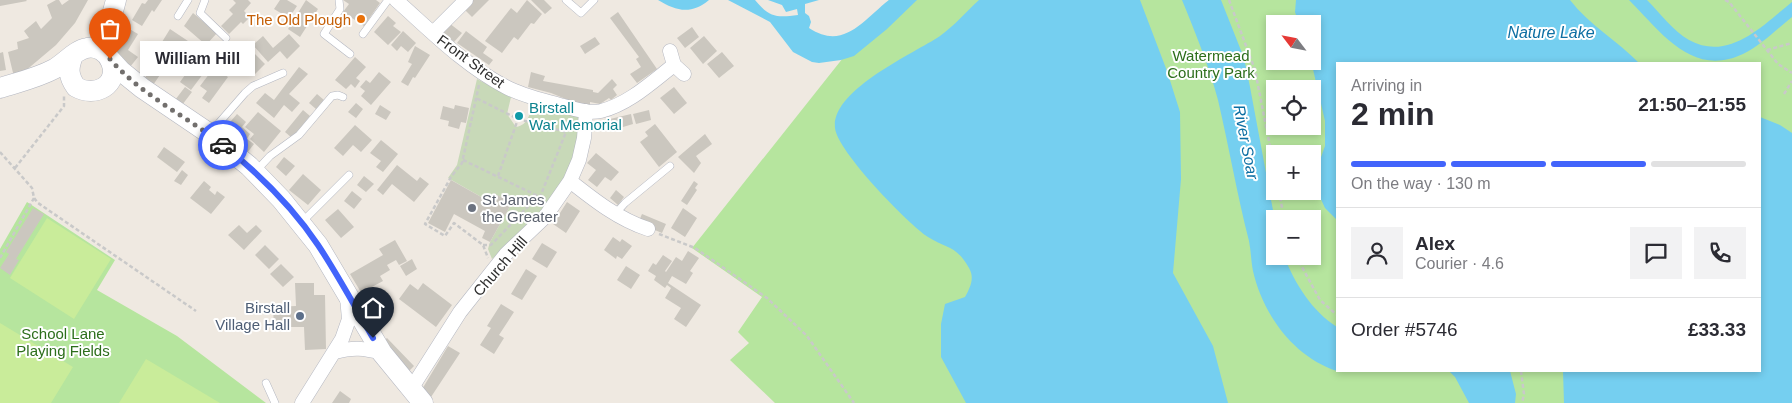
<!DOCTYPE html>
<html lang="en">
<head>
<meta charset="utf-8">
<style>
	:root { --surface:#fff; --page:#f2f2f3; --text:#2b2b33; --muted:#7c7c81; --line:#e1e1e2; --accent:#4264fb }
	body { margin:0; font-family:Arial,sans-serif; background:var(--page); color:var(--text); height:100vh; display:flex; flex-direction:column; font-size:19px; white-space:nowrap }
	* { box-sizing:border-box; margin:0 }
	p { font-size:16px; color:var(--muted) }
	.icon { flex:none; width:28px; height:28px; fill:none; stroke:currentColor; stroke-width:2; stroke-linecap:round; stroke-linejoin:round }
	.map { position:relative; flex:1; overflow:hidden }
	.panel { position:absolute; left:1336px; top:62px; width:425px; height:310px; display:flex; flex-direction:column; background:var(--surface); border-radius:0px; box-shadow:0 2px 8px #0003 }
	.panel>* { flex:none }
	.needle { width:32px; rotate:302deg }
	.tools { position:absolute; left:1266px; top:15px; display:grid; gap:10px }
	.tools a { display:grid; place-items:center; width:55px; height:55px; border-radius:0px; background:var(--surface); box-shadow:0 2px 8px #0003; font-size:25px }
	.pin { position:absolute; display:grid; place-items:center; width:42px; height:42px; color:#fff; margin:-51px -21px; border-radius:50% 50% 50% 0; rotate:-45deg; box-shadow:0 0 5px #0007 }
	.pin .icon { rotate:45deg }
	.courier { position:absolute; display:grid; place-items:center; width:50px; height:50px; margin:-25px; border:4px solid #4264fb; border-radius:50%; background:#fff; color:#222; box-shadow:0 1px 6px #0007 }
	.bubble { position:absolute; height:35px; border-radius:0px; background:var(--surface); box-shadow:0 2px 8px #0003; font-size:16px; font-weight:800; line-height:35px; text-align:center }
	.headline em { font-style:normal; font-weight:800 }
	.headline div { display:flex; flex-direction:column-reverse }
	.headline { display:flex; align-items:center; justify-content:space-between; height:85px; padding:0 15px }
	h1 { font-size:32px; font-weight:800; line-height:38px }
	.bar { display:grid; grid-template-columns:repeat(4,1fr); gap:8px 5px; align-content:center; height:60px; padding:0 15px }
	.bar i { height:6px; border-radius:4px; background:var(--line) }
	.bar .active { background:var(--accent) }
	.bar p { grid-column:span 4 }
	.line { display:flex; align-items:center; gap:12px; padding:0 15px; border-top:1px solid var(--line) }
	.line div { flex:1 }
	.round { display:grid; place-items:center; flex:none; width:52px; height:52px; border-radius:0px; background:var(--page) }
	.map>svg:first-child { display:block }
</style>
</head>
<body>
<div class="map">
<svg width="1792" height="403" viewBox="0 0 1792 403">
	<rect width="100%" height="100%" fill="#efe9e1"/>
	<!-- green -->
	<path fill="#b6e59e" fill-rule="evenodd" d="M 889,0 L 1792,0 L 1792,403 L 775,403 L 730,360 L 749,343 L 738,332 L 762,297 L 692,248 ZM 1275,24 L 1312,24 L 1312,61 L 1275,61 ZM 1338,64 L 1760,64 L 1760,371 L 1338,371 ZM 1275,89 L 1312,89 L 1312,126 L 1275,126 ZM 1275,154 L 1312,154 L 1312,191 L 1275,191 ZM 1275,219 L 1312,219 L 1312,256 L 1275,256 Z
		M 27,202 L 115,260 L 97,290 L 177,336 L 266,403 L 0,403 L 0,249 Z"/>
	<!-- cemetery -->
	<path fill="#c8d9b8" d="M 477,79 L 511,97 L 507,114 L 516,127 C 529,125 530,112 533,102 L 578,117 C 586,173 533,227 492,259 L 488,249 L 490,242 L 514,199 L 501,197 L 494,194 L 490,202 L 448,178 L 457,165 Z"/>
	<!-- pitch -->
	<path fill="#c9ec9a" d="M 47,218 L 111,259 L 74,319 L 10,278 Z
		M 0,323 L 73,367 L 51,403 L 0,403 Z
		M 146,359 L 220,403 L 119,403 Z"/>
	<!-- water -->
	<path fill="#75cff0" d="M 658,0 L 709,0 C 691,15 676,11 658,0 Z
		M 728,0 L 755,0 C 769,17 776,18 798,15 L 797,9 L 786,12 L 782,5 L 768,0 L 819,0 L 805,4 L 805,13 L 809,16 L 811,22 L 809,28 C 844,51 863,20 889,0 L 917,0 L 887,29 L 854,56 L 841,60 L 819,63 L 812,62 L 793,52 L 770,22 Z
		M 979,0 L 1140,0 L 1167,71 L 1180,112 L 1181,179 L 1173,273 L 1213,346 L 1228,403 L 966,403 L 941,357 L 941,324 L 945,304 L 965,297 C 970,288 975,278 969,268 C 956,245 947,249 928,237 C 908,224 837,151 835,128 C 831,90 913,54 940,36 C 954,26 966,12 979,0 Z
		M 1182,0 L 1221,0 L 1244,58 L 1250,87 L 1275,221 L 1275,256 L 1284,256 C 1295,284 1312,311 1337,327 L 1337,371 C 1294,357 1263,315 1253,271 C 1251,261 1251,251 1249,241 C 1237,194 1229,147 1218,100 C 1209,66 1195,32 1182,0 Z
		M 1296,0 L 1570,0 C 1589,25 1618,41 1640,64 L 1338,64 L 1337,220 L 1325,208 L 1319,195 L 1317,183 L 1319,163 L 1325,146 L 1325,121 L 1312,65 L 1312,24 L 1299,24 L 1295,12 Z
		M 1629,0 L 1647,0 C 1660,13 1673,31 1689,40 C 1729,62 1763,25 1792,2 L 1792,17 C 1777,29 1760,46 1743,54 C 1692,78 1661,32 1629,0 Z
		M 1760,117 L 1780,125 L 1792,133 L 1792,403 L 1564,403 L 1563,371 L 1760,371 Z
		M 1449,371 L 1510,371 L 1516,394 L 1515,403 L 1469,403 L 1455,377 Z"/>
	<!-- building -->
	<path fill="#cbc7bf" d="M 0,0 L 26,0 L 27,1 L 0,6 Z
		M 56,0 L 59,0 L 62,5 L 69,0 L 88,0 L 75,23 L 56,45 L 24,72 L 14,77 L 8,52 L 18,49 L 17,42 L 29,38 L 24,31 L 36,21 L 41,29 L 52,18 L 47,5 Z
		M 148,0 L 162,0 L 154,12 L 152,10 L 142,26 L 132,20 L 142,3 L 145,4 Z
		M 233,0 L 248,0 L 251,3 L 244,11 L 250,17 L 243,24 L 241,22 L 229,34 L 221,26 L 233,14 L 229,10 L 236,3 Z
		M 280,0 L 287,0 L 297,6 L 289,18 L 274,9 Z
		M 306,0 L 318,9 L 300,37 L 288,29 Z
		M 343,0 L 376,0 L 380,3 L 364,26 L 343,12 L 349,4 Z
		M 473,0 L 489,0 L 472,17 L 464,9 Z
		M 527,0 L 542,14 L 534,24 L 531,23 L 518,40 L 514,37 L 502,53 L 485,41 L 511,8 L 517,13 Z
		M 531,0 L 544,0 L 552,8 L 545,14 Z
		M 618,12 L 657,69 L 637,83 L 630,74 L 641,67 L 636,59 L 639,57 L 610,18 Z
		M 193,13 L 217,33 L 206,45 L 184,26 Z
		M 388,16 L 396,23 L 393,26 L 401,32 L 388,45 L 374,32 Z
		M 449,23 L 462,33 L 454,42 L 443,32 Z
		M 126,27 L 138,34 L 128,50 L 138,57 L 130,67 L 116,58 L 116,42 Z
		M 692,27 L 699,37 L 685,48 L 677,38 Z
		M 170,29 L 191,43 L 183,56 L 162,42 Z
		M 403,31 L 416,43 L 408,52 L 401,46 L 397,51 L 391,45 Z
		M 466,31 L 487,47 L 483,53 L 493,60 L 489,65 L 457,43 Z
		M 289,34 L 300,46 L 287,59 L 280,51 L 268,62 L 253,45 L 263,36 L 273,48 Z
		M 704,36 L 717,51 L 703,64 L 690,48 Z
		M 595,37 L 600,44 L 585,54 L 580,46 Z
		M 415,46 L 430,55 L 415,78 L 413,77 L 408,86 L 401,82 L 412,64 L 408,62 Z
		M 251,50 L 265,64 L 255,74 L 248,67 L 245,70 L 237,63 Z
		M 3,52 L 6,70 L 0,71 L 0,53 Z
		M 722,52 L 734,66 L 719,78 L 707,64 Z
		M 200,54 L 212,62 L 191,90 L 180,82 Z
		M 355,57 L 366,67 L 356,78 L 360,81 L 355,88 L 351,84 L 346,89 L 335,80 Z
		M 157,60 L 166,66 L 151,88 L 142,82 Z
		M 299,67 L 308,74 L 289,94 L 300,103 L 292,112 L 284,105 L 274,118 L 256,103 L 265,93 L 274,100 Z
		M 213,69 L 219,74 L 221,72 L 228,77 L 209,103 L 202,98 L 207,91 L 200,86 Z
		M 379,72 L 391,82 L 371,105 L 361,96 L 365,91 L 360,87 L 366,80 L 370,83 Z
		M 531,72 L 545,76 L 543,81 L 593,90 L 593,92 L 598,93 L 612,79 L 617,85 L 613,89 L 617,95 L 611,100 L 609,98 L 600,104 L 590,102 L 590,105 L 573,102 L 551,93 L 528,87 Z
		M 185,87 L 192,92 L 179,109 L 172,104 Z
		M 674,87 L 687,103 L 674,114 L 660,98 Z
		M 317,94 L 324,100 L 316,109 L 309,103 Z
		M 356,103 L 363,109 L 356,118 L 348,112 Z
		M 380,105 L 391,112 L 386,120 L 375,114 Z
		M 455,105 L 469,108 L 466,123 L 461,122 L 459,129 L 448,126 L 449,121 L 440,119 L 443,106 L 454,109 Z
		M 303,110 L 310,116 L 292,138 L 285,132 Z
		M 649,110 L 651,120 L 636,124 L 633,114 Z
		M 258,112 L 281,131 L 264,152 L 250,139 L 254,134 L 245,127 Z
		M 237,114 L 246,122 L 242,127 L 250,134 L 247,139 L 254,144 L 247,153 L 232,141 L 236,136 L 225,128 Z
		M 631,114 L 633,124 L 613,130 L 610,119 Z
		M 655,124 L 677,152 L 659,167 L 640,142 L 648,136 L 645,132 Z
		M 355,125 L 372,140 L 361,152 L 353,145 L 343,156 L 334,148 Z
		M 705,134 L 712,144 L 696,156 L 701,163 L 694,173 L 678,157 Z
		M 381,140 L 398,154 L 383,172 L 376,167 L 381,161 L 370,153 Z
		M 164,147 L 185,162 L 177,172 L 157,157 Z
		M 596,153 L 619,172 L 611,181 L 605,177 L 597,187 L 588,180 L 596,170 L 587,163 Z
		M 284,157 L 295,166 L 286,176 L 276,167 Z
		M 397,165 L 417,181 L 420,177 L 429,184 L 414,202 L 392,184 L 383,195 L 377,190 Z
		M 182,170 L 188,175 L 181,185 L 174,181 Z
		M 303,174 L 321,190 L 308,205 L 289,190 Z
		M 364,176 L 374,184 L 366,192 L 357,185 Z
		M 451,180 L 490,202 L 494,193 L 501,197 L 503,193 L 514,199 L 490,242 L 482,238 L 485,231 L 454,214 L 445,232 L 428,223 Z
		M 204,181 L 211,187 L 209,190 L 215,195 L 217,191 L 225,197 L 211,214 L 190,198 Z
		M 694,181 L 698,184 L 695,188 L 697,190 L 687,205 L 681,201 Z
		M 616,190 L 624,197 L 618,205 L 610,198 Z
		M 352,191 L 362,199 L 354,209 L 344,201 Z
		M 567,202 L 580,211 L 566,233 L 553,224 Z
		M 33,208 L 44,214 L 16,259 L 19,260 L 10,275 L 0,268 L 9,254 L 6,252 Z
		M 683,208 L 697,218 L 685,237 L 671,228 Z
		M 338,209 L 354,227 L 341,238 L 325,220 Z
		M 642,214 L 666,224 L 662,233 L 638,223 Z
		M 239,225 L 247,233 L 256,225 L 262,231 L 244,250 L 228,235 Z
		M 613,237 L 620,242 L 622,239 L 632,246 L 622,259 L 617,256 L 616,259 L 604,250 Z
		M 395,240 L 407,261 L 399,265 L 396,260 L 387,265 L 390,270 L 380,276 L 383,281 L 370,288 L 376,299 L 368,304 L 350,274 L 383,255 L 379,249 Z
		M 542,243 L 557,252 L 547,268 L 532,259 Z
		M 265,245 L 279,259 L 269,269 L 255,255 Z
		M 688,251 L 699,258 L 690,271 L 693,273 L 686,284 L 672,276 L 668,283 L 701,305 L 686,327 L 674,319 L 681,308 L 665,298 L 671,288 L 667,285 L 665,288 L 654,280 L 656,276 L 648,271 L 653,263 L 656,265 L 663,255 L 672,261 L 665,271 L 666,272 L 676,257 L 682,261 Z
		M 412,259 L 417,269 L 406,276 L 400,266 Z
		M 281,264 L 294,277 L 283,287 L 270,274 Z
		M 626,266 L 640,275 L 631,289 L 617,280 Z
		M 526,269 L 537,276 L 522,300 L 511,294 Z
		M 295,283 L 314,283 L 314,295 L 325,295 L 326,349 L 305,350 L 304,327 L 274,327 L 273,307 L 296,306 Z
		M 423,283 L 452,305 L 436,327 L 399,299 L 410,284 L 418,290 Z
		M 388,297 L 389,309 L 383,309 L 382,298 Z
		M 501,304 L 514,312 L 499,335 L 504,338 L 494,354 L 480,345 L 491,328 L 487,326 Z
		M 387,338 L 414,366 L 407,373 L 381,343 Z
		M 448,346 L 460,353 L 431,397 L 421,391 Z
		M 340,391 L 351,399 L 349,403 L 332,403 Z"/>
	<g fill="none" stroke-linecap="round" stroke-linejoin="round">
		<!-- lane casing -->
		<g stroke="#b4b7c1" stroke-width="8">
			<path id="lane" d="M 205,0 L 200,13 L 226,38
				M 339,0 L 340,9 L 324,34 L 350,54
				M 566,0 L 581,13 L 594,0
				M 178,16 L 188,0
				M 363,34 L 388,0
				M 211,132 L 245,93 L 253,86 L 283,73
				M 255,172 L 270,156 L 299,135 L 332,96 L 338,95 L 343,97
				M 615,214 L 625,203 L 670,166
				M 302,222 L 349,175
				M 266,383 L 275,403"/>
		</g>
		<!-- street casing -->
		<g stroke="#b4b7c1" stroke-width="15">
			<path id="street" d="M 396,0 C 430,30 465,66 506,87 C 523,96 542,100 560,105 C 573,108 587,114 601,111 C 629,104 652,82 674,65 L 670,51
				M 433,33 L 466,0
				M 674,65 L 684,74
				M 570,181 C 594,200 618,219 648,229
				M 335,352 C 353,347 364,348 382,353
				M 411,389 L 460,312 L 506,254 L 545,217 L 570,181 L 579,160 L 584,138 L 586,111
				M 302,403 L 342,339 L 349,319 L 347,297"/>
		</g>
		<!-- secondary casing -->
		<g stroke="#b4b7c1" stroke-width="21">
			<path id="secondary" d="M 106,53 L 104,45 L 116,0
				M 110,59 L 121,71 L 142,88 L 207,132 L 249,166 L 281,199 L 318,245 L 382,353 L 423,403
				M 0,88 C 19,82 37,78 54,69 C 65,63 75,50 87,48 C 97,46 107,52 111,62 C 120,85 95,98 76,87 C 68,76 68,68 73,56"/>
		</g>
		<!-- path -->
		<path stroke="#c9c9c9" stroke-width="2.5" stroke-dasharray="4 2.5" stroke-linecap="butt" d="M 1229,0 L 1255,70 L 1275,172
			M 1725,0 L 1729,2 L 1778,64 L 1792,73
			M 1767,50 L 1792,43
			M 479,85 L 462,163 L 451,177 L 425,224 L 445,236 L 454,223 L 483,245 L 488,258
			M 1784,94 L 1792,81
			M 0,152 L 32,188 L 34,198 L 38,203 L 196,311
			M 463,160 L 540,197 L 566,132 L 518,119 L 476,98
			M 15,168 L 64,106 L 64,96
			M 498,176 L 518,119
			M 1279,191 L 1284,219
			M 659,234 L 695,248 L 767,298 L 807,336 L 854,403
			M 483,245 L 491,245 L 538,196
			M 1296,256 L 1320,300 L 1338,316
			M 0,258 L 34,198
			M 1521,371 L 1524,394 L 1522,403"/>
		<!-- lane -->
		<use href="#lane" stroke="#fff" stroke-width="7"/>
		<!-- street -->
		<use href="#street" stroke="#fff" stroke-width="14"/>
		<!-- secondary -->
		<use href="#secondary" stroke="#fff" stroke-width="20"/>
	</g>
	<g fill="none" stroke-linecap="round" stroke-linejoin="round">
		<!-- done -->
		<path stroke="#726f6d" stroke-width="5" stroke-dasharray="0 9" d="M 110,59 C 141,95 186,116 223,145"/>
		<!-- route -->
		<path stroke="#4264fb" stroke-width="6" d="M 223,145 C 258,173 292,206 318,245 C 338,275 355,307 373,338"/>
	</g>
	<!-- markers -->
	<circle fill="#e8710a" stroke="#fff" stroke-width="2" cx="361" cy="19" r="5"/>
	<circle fill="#0f9aa8" stroke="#fff" stroke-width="2" cx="519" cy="116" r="5"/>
	<circle fill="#6b7280" stroke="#fff" stroke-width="2" cx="472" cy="208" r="5"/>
	<circle fill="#5c6f8a" stroke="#fff" stroke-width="2" cx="300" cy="316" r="5"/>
	<g text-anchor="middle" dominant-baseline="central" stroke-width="4" stroke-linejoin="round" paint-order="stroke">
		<!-- food labels -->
		<g font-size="15" fill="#c56008" stroke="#fff" text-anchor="end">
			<text x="351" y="19">The Old Plough</text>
		</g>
		<!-- park labels -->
		<g font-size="15" fill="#2c6e1b" stroke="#fff">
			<text x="1211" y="55">Watermead<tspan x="1211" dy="17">Country Park</tspan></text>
			<text x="63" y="333">School Lane<tspan x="63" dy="17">Playing Fields</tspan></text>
		</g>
		<!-- street labels -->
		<g font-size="15" fill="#2e2e2e" stroke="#fff">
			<text transform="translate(471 61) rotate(36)">Front Street</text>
			<text transform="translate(500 266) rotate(-49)">Church Hill</text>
		</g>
		<!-- culture labels -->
		<g font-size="15" fill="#0d838f" stroke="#fff" text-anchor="start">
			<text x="529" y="107">Birstall<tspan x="529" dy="17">War Memorial</tspan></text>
		</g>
		<!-- worship labels -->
		<g font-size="15" fill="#5b616d" stroke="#fff" text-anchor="start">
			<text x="482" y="199">St James<tspan x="482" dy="17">the Greater</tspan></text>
		</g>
		<!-- service labels -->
		<g font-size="15" fill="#4e5e75" stroke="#fff" text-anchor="end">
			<text x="290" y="307">Birstall<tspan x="290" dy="17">Village Hall</tspan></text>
		</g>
		<!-- water labels -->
		<g font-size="16" font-style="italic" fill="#0d6fa3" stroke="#fff">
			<text x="1551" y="32">Nature Lake</text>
			<text transform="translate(1246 142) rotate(79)">River Soar</text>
		</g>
	</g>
</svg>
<div class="tools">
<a><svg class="needle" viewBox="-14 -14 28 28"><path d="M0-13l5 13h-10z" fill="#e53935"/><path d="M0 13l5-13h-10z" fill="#7c7c81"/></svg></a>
<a><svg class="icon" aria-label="locate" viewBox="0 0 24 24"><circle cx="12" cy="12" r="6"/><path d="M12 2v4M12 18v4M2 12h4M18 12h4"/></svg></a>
<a>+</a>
<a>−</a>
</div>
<div class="pin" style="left:110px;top:59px;background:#ea580c"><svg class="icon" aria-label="bag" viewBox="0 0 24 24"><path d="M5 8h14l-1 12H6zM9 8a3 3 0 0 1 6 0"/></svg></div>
<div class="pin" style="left:373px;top:338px;background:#1f2937"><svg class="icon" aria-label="home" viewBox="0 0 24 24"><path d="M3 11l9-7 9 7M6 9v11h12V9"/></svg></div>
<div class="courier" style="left:223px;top:145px"><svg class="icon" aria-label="car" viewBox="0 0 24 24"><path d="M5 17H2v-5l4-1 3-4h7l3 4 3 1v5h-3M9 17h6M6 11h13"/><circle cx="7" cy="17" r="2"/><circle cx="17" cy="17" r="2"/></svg></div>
<div class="bubble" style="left:140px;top:41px;width:115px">William Hill</div>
<section class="panel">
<div class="headline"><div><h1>2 min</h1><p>Arriving in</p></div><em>21:50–21:55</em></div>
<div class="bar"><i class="active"></i><i class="active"></i><i class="active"></i><i></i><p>On the way · 130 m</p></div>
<div class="line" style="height:90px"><a class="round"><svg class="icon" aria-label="person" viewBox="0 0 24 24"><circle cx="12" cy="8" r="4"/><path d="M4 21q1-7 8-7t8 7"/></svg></a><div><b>Alex</b><p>Courier · 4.6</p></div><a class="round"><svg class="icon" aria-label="chat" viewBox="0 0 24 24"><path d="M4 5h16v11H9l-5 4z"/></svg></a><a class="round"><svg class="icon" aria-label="phone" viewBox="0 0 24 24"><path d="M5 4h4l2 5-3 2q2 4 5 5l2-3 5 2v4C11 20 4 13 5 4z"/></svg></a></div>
<div class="line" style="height:65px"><div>Order #5746</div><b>£33.33</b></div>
</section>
</div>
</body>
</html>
